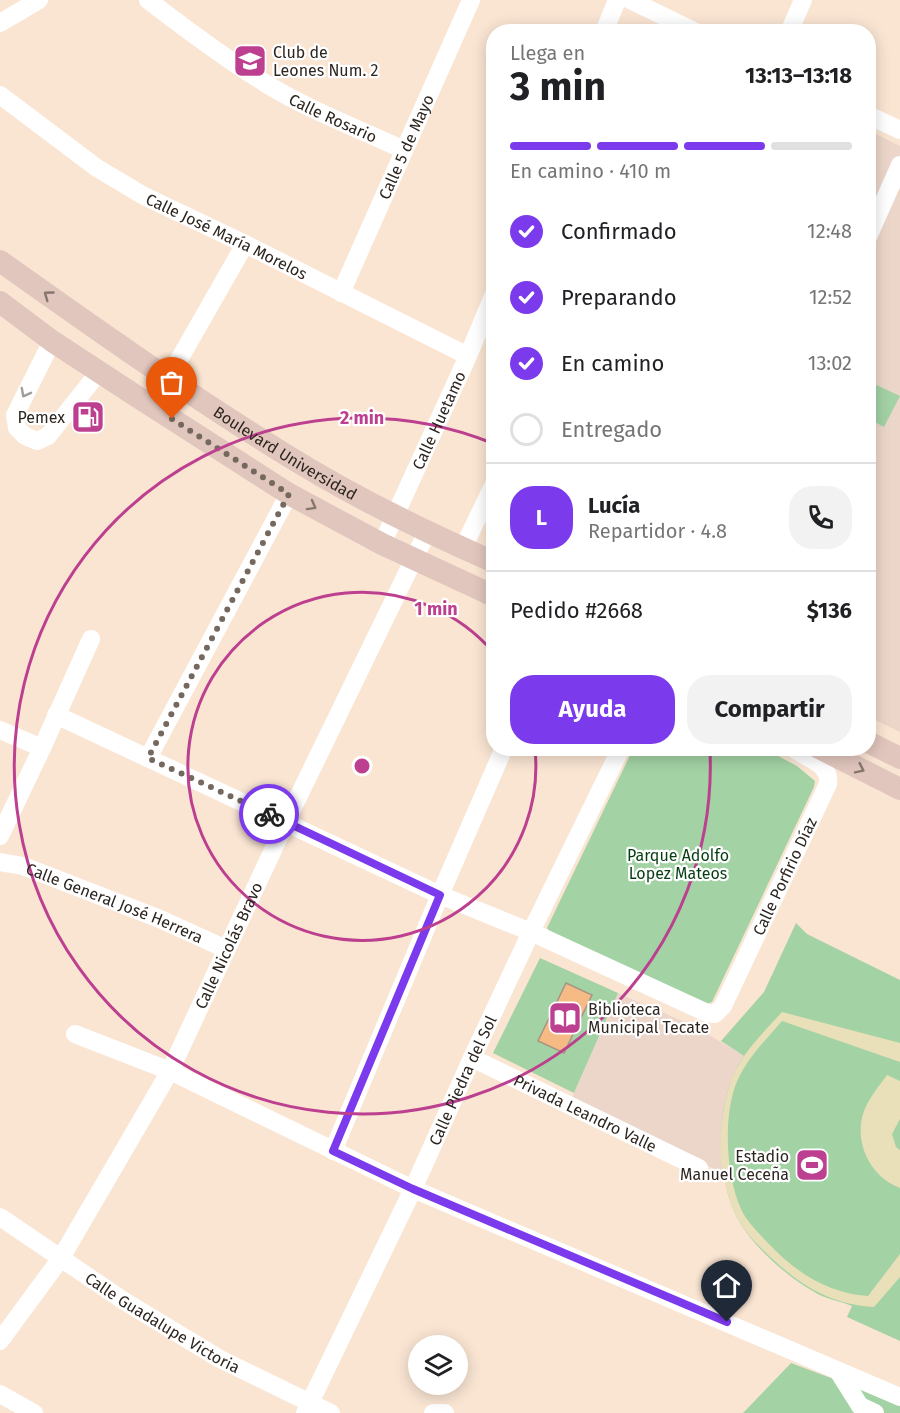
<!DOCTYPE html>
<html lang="es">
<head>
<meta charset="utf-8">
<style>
	:root { --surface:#fff; --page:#f2f2f2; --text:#202124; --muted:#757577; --line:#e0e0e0; --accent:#7c3aed }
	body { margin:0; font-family:"Fira Sans",sans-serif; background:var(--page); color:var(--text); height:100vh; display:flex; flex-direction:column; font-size:22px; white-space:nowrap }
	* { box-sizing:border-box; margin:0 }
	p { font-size:20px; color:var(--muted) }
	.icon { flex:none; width:33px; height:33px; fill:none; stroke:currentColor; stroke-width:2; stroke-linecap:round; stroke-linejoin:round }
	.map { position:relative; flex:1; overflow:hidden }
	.sheet { position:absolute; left:486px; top:24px; width:390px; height:732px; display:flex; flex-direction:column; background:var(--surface); border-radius:24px; box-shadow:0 3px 15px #0003 }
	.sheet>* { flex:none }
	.controls { position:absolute; left:408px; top:1335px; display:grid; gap:12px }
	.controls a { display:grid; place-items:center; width:60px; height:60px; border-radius:50%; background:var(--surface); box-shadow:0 3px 15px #0003; font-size:30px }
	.pin { position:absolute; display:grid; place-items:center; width:51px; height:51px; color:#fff; margin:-62px -26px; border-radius:50% 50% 50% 0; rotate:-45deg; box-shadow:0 0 6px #0007 }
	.pin .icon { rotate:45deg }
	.courier { position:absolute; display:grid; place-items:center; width:60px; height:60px; margin:-30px; border:4px solid #7c3aed; border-radius:50%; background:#fff; color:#222; box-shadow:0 2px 8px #0007 }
	.headline em { font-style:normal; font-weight:700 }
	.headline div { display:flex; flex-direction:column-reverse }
	.headline { display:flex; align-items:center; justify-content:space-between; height:102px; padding:0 24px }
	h1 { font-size:39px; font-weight:700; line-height:45px }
	.bar { display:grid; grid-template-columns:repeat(4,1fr); gap:9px 6px; align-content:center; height:72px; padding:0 24px }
	.bar i { height:8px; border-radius:4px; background:var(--line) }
	.bar .active { background:var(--accent) }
	.bar p { grid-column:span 4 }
	.line { display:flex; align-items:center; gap:15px; padding:0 24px; border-top:2px solid var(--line) }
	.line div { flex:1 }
	.round { display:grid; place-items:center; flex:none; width:63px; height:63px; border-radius:24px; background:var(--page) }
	ol { padding:0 24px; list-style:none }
	li { display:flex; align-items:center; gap:18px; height:66px }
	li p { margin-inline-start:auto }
	li .icon { padding:6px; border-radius:50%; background:var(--accent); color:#fff; stroke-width:4 }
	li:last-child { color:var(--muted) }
	li i { width:33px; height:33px; border:3px solid var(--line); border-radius:50% }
	.cta { display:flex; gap:12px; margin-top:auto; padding:12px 24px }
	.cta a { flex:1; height:69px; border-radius:24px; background:var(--accent); color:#fff; font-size:24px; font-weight:700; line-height:69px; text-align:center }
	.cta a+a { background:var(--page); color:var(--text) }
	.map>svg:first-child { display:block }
</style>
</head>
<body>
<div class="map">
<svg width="900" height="1413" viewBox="0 0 900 1413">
	<rect width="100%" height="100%" fill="#fae5d3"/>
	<!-- education -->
	<path fill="#ecd6ca" d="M 868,130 L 900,146 L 900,732 L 869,717 Z
		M 618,993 L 696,1027 L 744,1056 L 731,1081 L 721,1125 L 724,1174 L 572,1098 Z"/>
	<!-- green -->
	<path fill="#a3d2a5" d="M 868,381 L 900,396 L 884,427 L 869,419 Z
		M 633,749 L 765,749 L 797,766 L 815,781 L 814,787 L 712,1002 L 706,1004 L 552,935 L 547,928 Z
		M 796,923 L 807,934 L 900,980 L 900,1341 L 847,1317 L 852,1306 C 842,1302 832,1300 822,1296 C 791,1281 747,1243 734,1211 C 724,1189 722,1163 721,1139 C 721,1113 728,1078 744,1056 L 721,1041 L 764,992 Z
		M 540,958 L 618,993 L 574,1093 L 493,1053 Z
		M 791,1363 L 900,1404 L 900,1413 L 743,1413 Z"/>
	<!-- sand -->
	<path fill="#e9e0ba" d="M 782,1012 L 900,1043 L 900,1062 L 782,1021 C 765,1041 746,1059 736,1084 C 723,1117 726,1176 741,1209 C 746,1221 758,1232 766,1241 C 794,1271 826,1293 868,1296 L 900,1254 L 900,1277 L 874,1307 C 825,1304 794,1281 760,1247 C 750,1237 739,1224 734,1211 C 717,1171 717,1122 731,1081 C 741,1054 763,1033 782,1012 Z
		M 887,1075 L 900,1081 L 900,1119 L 892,1134 L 896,1147 L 900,1150 L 900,1188 C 870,1177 853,1142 864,1111 C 869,1098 879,1086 887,1075 Z"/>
	<!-- building -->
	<path fill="#f6bb85" stroke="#a79483" stroke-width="1.5" d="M 566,983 L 592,995 L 564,1053 L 538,1041 Z"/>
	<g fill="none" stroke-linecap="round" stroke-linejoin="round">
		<!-- minor -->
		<g stroke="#fff" stroke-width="18">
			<path id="s1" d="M 148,0 C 187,30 226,59 268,85 C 311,111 359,129 404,150"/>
			<path d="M 630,0 L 696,32"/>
			<path d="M 0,23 L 39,0"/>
			<path d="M 604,32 L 617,0"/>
			<path d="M 789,32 L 803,0"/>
			<path id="s2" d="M 0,95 L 97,168 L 144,196 L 245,244 L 468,356"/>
			<path d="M 868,115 L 900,130"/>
			<path d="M 868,237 L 900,165"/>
			<path id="s3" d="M 341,293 L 471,0"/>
			<path d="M 52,341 L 15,415 L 17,428 L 25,436 L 37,441 L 48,436 L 99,372"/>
			<path d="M 168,379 L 245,244"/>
			<path id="s4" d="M 382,544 L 468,356 L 494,294"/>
			<path d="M 463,548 L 494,484"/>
			<path id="s5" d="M 56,715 L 440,895 L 531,932 L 707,1013 L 715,1014 L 723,1006 L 828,784 C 831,763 806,759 793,748"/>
			<path d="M 0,730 L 42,748"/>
			<path d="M 148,758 L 289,494"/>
			<path d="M 0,836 L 42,748 L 91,639"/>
			<path id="s6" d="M 0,862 L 23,866 L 160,919 L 226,949"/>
			<path d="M 75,1034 L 170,1071 L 413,1189 L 900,1397"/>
			<path id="s7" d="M 472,1058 L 699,1168"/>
			<path d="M 333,1151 L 440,895 L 504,748"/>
			<path id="s8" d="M 0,1217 L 124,1301 L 220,1359 L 331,1413"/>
			<path id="s9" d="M 0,1341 L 61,1258 L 170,1071 L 286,822 L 427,532"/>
			<path d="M 838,1371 L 860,1406 L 875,1413"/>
			<path d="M 0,1394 L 34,1413"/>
			<path id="s10" d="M 305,1413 L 413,1189 L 472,1058 L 531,932 L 621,748"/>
			<path d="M 433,1413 L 445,1413"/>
		</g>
		<!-- major -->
		<g stroke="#e1c6bd" stroke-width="22">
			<path id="s11" d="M 0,261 C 93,327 186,393 283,453 C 350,495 421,530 494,562"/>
			<path d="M 0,302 L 52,341 L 133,394 L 289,494 L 382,544 L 494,596"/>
			<path d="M 868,742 L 900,758"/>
			<path d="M 819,748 L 900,789"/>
		</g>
	</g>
	<!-- one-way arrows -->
	<defs><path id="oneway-chevron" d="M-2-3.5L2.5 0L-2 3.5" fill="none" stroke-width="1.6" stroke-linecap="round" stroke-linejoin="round" transform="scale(1.5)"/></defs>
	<g stroke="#87766e">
		<use href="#oneway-chevron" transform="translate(48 295) rotate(-144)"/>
		<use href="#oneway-chevron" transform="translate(312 506) rotate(29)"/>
		<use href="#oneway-chevron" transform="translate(860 769) rotate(26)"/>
	</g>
	<use stroke="#a09d9a" href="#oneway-chevron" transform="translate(25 393) rotate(118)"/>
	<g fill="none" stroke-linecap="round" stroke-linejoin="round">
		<!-- done -->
		<path stroke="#75685e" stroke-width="6" stroke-dasharray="0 10.8" d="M 172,419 L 289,494 L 148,758 L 269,814"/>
		<!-- route -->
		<path stroke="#7c3aed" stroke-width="8" d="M 269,814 L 440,895 L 333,1151 L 413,1189 L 727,1322"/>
	</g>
	<!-- distance rings -->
	<g fill="none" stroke="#bc408f" stroke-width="3">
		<path d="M535 749A174 174 0 1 1 493 652"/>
		<path d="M710 751A348 348 0 1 1 492 443"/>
	</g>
	<!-- icons -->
	<defs>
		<g id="school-square" transform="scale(1.725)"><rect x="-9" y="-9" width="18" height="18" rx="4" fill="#bc408f" stroke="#fff"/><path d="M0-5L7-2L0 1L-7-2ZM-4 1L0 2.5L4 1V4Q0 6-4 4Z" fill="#fff"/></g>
		<g id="fuel-square" transform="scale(1.725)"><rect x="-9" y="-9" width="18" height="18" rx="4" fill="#bc408f" stroke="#fff"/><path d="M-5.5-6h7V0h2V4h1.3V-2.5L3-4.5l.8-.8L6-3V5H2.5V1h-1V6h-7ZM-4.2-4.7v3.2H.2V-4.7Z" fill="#fff"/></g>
		<g id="library-square" transform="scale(1.725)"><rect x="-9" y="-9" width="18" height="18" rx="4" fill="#bc408f" stroke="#fff"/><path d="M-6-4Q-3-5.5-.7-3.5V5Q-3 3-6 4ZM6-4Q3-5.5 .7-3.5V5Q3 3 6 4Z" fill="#fff"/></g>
		<g id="stadium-square" transform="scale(1.725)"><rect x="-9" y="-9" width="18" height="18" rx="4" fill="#bc408f" stroke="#fff"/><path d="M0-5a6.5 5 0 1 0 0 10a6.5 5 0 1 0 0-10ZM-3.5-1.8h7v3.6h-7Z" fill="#fff"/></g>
	</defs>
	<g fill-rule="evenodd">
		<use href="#school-square" x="250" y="61"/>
		<use href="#fuel-square" x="88" y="417"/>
		<use href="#library-square" x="565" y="1018"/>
		<use href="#stadium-square" x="812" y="1165"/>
	</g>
	<g text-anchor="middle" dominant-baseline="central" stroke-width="4.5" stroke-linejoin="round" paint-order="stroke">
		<!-- poi labels -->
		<g font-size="16" fill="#2d251f" stroke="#fff" text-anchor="start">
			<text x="273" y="52">Club de<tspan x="273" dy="18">Leones Num. 2</tspan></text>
			<text x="65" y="417" text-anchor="end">Pemex</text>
			<text x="588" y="1009">Biblioteca<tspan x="588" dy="18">Municipal Tecate</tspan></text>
			<text x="789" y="1156" text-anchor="end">Estadio<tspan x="789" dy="18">Manuel Ceceña</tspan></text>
		</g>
		<!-- street labels -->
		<g font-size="16" fill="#2d251f" stroke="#fff">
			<text stroke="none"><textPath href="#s1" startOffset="220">Calle Rosario</textPath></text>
			<text stroke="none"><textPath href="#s3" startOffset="160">Calle 5 de Mayo</textPath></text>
			<text stroke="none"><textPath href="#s2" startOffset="268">Calle José María Morelos</textPath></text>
			<text stroke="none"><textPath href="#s4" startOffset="136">Calle Huetamo</textPath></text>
			<text stroke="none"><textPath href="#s11" startOffset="344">Boulevard Universidad</textPath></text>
			<text stroke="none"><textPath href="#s5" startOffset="879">Calle Porfirio Díaz</textPath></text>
			<text stroke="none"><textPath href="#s6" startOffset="122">Calle General José Herrera</textPath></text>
			<text stroke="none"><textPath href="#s9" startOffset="458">Calle Nicolás Bravo</textPath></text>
			<text stroke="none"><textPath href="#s10" startOffset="368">Calle Piedra del Sol</textPath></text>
			<text stroke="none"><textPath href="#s7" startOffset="126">Privada Leandro Valle</textPath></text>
			<text stroke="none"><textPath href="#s8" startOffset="194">Calle Guadalupe Victoria</textPath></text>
		</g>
		<!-- park labels -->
		<g font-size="16" fill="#053d11" stroke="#fff">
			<text x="678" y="855">Parque Adolfo<tspan x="678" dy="18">Lopez Mateos</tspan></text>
		</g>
	</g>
	<circle cx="362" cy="766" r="9" fill="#bc408f" stroke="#fff" stroke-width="3"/>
	<g font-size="18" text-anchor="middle" font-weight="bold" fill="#bc408f" stroke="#fff" stroke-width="4.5" stroke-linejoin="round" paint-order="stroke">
		<text x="362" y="424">2 min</text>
		<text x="436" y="615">1 min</text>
	</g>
</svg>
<div class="controls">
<a><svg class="icon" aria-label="layers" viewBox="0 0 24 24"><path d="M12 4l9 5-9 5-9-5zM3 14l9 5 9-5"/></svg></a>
</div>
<div class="pin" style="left:172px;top:419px;background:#ea580c"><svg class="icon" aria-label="bag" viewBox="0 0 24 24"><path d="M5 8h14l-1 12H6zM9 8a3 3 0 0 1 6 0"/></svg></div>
<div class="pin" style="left:727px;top:1322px;background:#1f2937"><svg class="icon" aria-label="home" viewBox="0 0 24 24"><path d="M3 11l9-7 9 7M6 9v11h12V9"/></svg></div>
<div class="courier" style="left:269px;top:814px"><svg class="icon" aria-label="bike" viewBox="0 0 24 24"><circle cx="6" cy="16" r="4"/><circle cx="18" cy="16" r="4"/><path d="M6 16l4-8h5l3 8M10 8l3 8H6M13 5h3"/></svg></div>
<section class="sheet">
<div class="headline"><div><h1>3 min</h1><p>Llega en</p></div><em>13:13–13:18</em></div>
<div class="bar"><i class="active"></i><i class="active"></i><i class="active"></i><i></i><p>En camino · 410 m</p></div>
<ol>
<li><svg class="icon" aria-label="check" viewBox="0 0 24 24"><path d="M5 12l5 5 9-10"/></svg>Confirmado<p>12:48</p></li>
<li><svg class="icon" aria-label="check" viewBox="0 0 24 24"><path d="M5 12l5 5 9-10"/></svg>Preparando<p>12:52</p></li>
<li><svg class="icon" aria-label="check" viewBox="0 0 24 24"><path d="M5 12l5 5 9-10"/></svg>En camino<p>13:02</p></li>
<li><i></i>Entregado</li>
</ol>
<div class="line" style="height:108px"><b class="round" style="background:var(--accent);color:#fff">L</b><div><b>Lucía</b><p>Repartidor · 4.8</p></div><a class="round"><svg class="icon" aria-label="phone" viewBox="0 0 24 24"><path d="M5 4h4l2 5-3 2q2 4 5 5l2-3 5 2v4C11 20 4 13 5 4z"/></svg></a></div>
<div class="line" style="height:78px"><div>Pedido #2668</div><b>$136</b></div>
<div class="cta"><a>Ayuda</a><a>Compartir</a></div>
</section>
</div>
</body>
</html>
